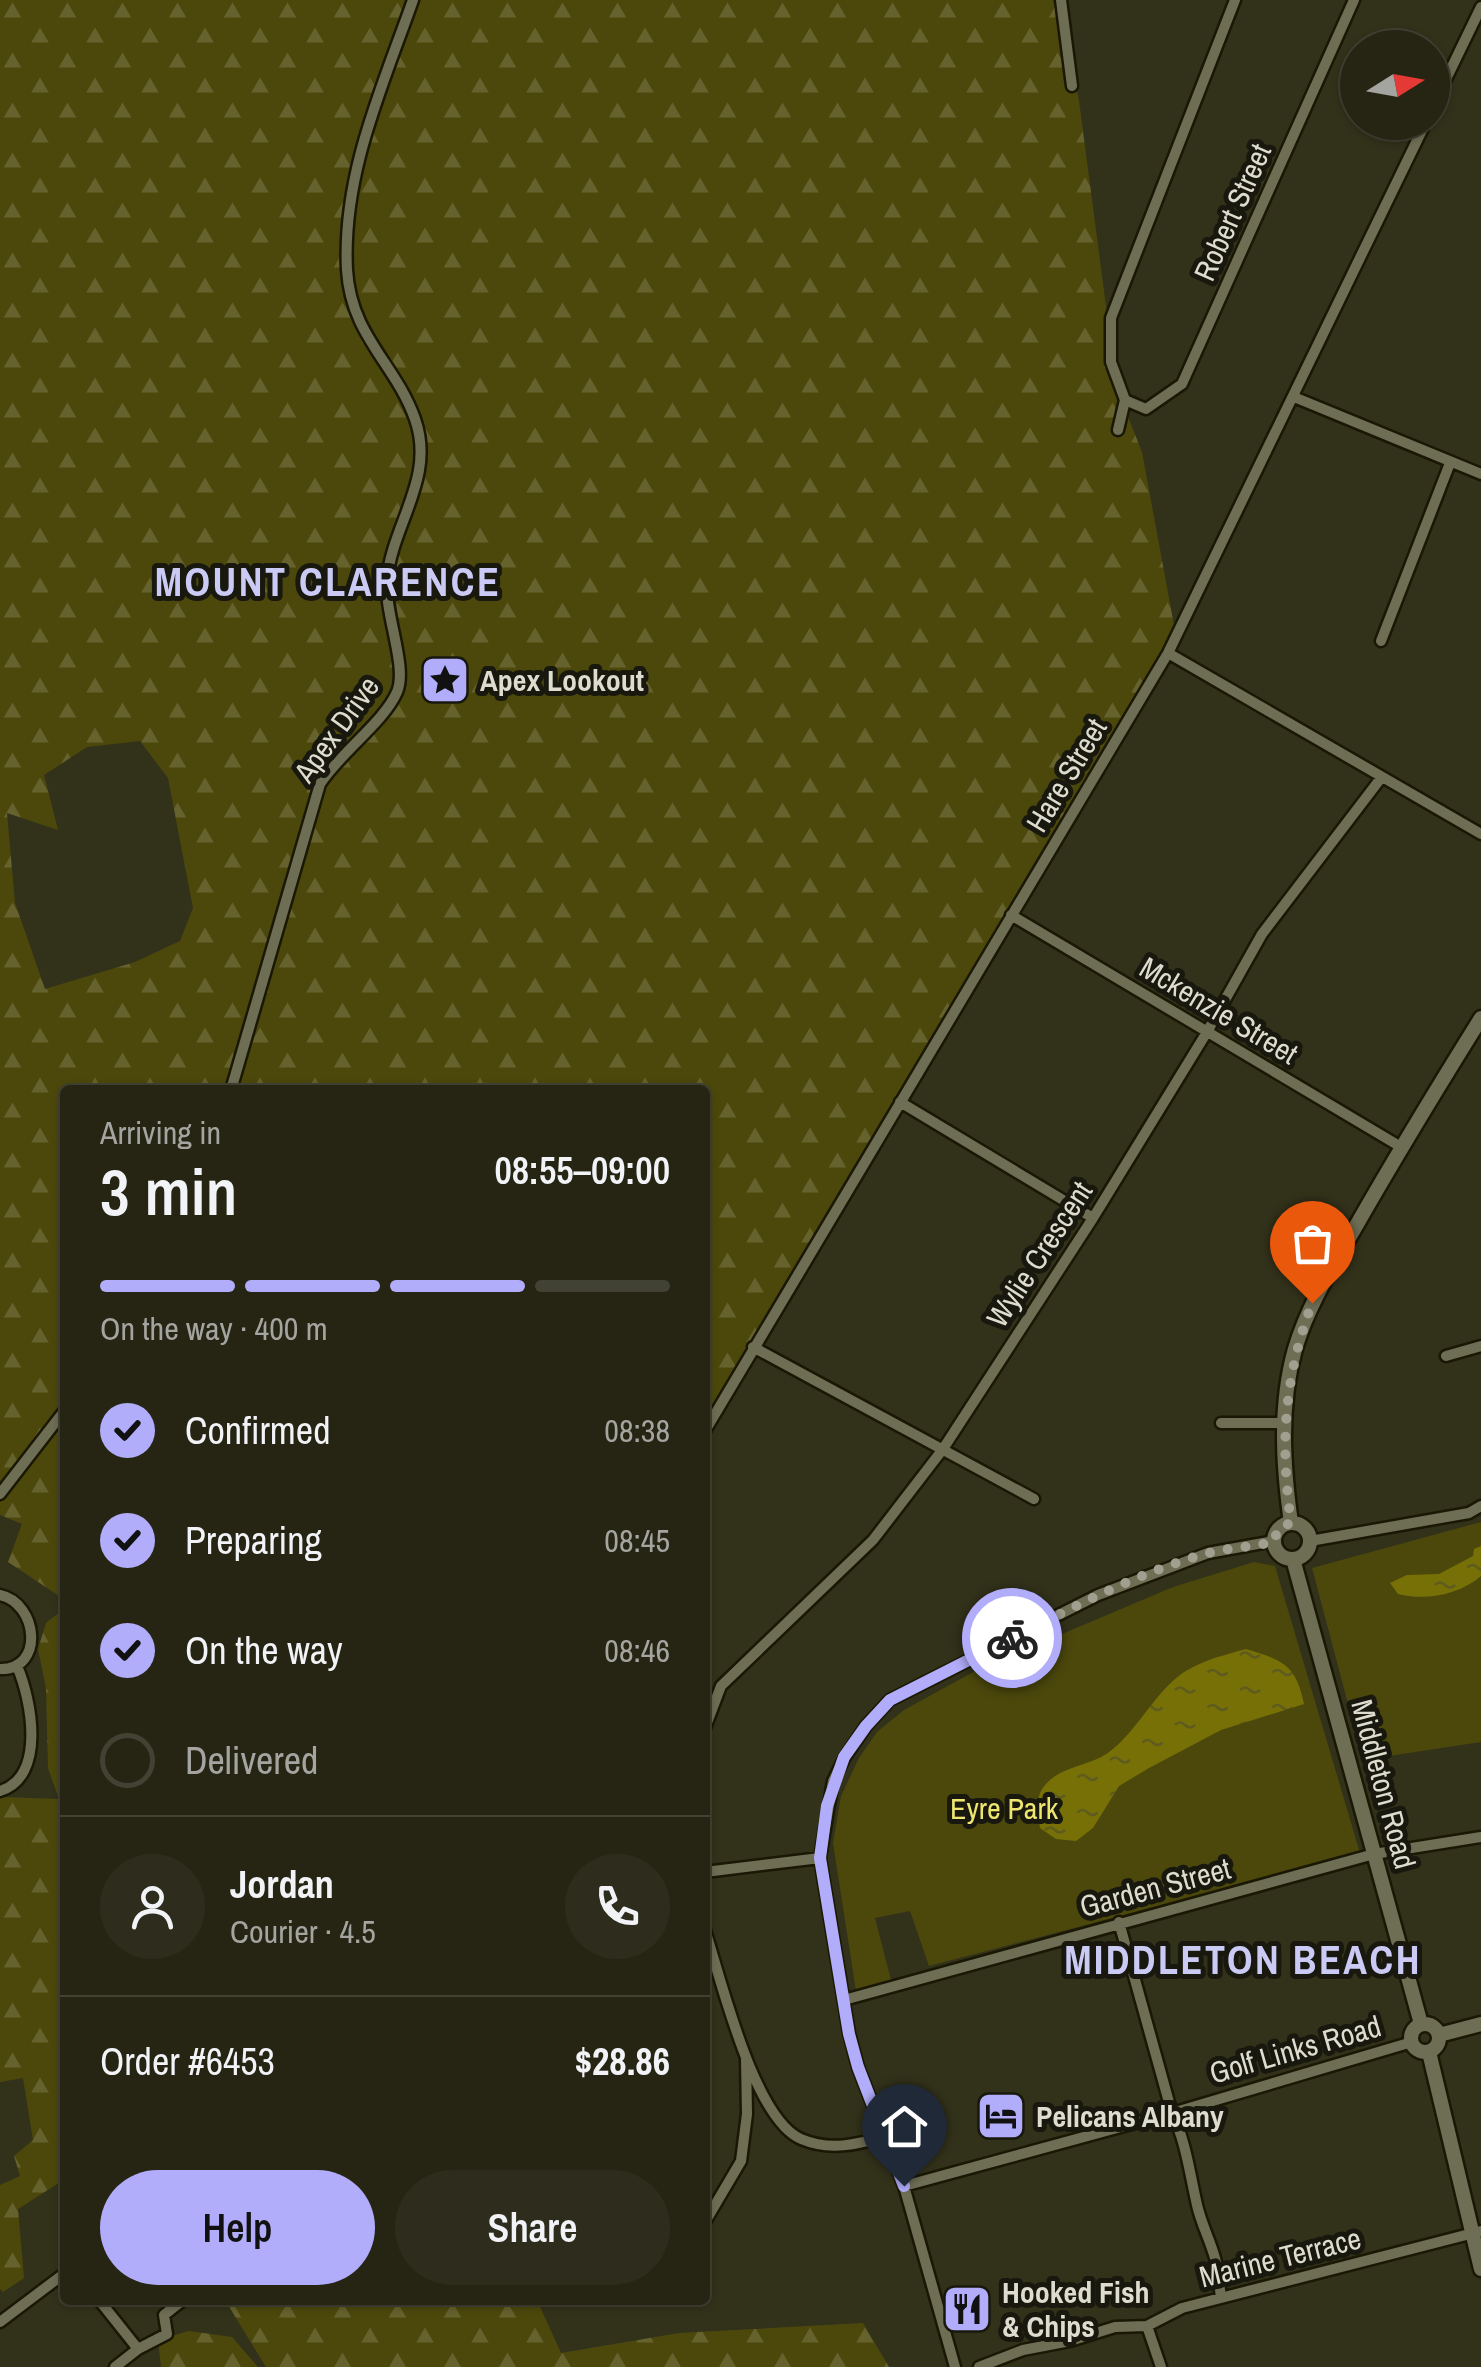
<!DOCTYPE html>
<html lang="en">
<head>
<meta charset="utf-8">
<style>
	:root { --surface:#262514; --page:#2e2d1d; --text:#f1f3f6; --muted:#a4a5a0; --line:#424234; --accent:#b1adfa }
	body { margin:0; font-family:"Archivo Narrow",sans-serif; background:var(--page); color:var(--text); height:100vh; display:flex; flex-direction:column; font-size:38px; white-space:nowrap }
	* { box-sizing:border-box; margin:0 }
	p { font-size:32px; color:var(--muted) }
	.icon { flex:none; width:55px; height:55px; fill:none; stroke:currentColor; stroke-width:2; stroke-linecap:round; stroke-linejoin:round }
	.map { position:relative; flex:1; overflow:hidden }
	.panel { position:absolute; left:60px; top:1085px; width:650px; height:1220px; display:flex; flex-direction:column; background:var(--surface); border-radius:10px; box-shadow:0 2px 8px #0004,0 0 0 2px var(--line) }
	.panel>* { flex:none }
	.needle { width:65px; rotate:79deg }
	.tools { position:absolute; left:1340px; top:30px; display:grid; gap:20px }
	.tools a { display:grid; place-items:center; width:110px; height:110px; border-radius:50%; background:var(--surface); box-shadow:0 2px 8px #0004,0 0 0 2px var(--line); font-size:50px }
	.pin { position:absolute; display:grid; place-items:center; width:85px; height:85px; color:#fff; margin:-102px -42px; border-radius:50% 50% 50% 0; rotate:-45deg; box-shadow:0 0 10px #0007 }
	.pin .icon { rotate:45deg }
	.courier { position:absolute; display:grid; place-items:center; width:100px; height:100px; margin:-50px; border:8px solid #b1adfa; border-radius:50%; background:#fff; color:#222; box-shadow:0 2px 12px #0007 }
	.overview em { font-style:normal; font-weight:600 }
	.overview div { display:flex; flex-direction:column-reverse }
	.overview { display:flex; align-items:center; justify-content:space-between; height:170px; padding:0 40px }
	h1 { font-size:65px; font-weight:600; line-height:75px }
	.bar { display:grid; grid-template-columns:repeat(4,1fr); gap:15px 10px; align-content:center; height:120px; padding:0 40px }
	.bar i { height:12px; border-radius:8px; background:var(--line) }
	.bar .on { background:var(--accent) }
	.bar p { grid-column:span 4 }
	.line { display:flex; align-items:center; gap:25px; padding:0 40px; border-top:2px solid var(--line) }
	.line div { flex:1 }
	.round { display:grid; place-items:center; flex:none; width:105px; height:105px; border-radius:52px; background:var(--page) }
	ol { padding:0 40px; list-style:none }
	li { display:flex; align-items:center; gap:30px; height:110px }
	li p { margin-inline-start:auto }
	li .icon { padding:10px; border-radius:50%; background:var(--accent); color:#111; stroke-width:4 }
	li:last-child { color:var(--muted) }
	li i { width:55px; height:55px; border:5px solid var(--line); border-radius:50% }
	.button { display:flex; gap:20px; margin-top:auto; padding:20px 40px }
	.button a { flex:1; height:115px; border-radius:60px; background:var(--accent); color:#111; font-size:40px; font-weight:600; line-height:115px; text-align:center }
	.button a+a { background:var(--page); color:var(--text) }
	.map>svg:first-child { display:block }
</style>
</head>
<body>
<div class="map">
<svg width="1481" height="2367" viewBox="0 0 1481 2367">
	<defs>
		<pattern id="forest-firs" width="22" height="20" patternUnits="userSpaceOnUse" patternTransform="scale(2.5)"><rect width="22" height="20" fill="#4c480c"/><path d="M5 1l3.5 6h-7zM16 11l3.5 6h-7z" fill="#65622e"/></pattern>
		<pattern id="water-ripples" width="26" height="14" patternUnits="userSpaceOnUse" patternTransform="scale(2.5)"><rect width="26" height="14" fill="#767006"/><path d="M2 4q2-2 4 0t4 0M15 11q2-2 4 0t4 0" fill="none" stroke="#5f5b1f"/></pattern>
	</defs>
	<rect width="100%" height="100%" fill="#32311a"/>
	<!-- forest -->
	<path fill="url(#forest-firs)" fill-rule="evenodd" d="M 0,0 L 1058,0 L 1079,101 L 1107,314 L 1107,364 L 1142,452 L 1176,636 L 1011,915 L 896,1099 L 705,1435 L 705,1090 L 65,1090 L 65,1600 L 8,1562 L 22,1524 L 0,1515 ZM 140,741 L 168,778 L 193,908 L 180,941 L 135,962 L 45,989 L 15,903 L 7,813 L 58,830 L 44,775 L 87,747 Z
		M 65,1608 L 65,2179 L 18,2209 L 24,2278 L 3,2292 L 0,2289 L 0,2185 L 20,2176 L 14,2156 L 33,2140 L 23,2078 L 0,2082 L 0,1797 L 59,1799 L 48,1768 L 46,1688 L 38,1649 L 46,1623 Z
		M 225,2300 L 537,2300 L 561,2353 L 679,2333 L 863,2323 L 889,2367 L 266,2367 Z
		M 189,2331 L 232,2337 L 258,2367 L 161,2367 L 158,2340 Z"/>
	<!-- park -->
	<path fill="#4c480c" d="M 1481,1522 L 1481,1742 L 1363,1760 L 1312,1568 Z
		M 1254,1562 L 1275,1566 L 1360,1853 L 929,1966 L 910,1911 L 875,1918 L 891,1980 L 856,1991 L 833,1843 L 841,1796 L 859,1758 L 877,1732 L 904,1710 L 975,1671 L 1173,1587 Z"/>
	<!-- water -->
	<path fill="url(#water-ripples)" d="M 1481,1546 L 1481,1576 C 1459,1595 1425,1601 1398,1594 L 1390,1583 L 1407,1575 L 1439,1574 L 1473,1556 L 1474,1549 Z
		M 1246,1649 C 1282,1660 1296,1664 1304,1704 L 1221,1730 L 1149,1768 L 1119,1786 L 1093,1828 L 1076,1841 L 1056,1839 L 1040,1828 C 1038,1812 1034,1797 1046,1784 C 1062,1766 1089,1766 1108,1753 C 1135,1733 1150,1701 1175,1679 C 1195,1662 1221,1656 1246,1649 Z"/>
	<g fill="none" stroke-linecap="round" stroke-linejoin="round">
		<!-- minor casing -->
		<g stroke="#1a1804" stroke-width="15">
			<path id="minor" d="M 1061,0 L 1072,86
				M 1432,108 L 1481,7
				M 1294,397 L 1481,474
				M 1125,400 L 1146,409 L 1182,384 L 1354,0
				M 1125,400 L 1111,362 L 1111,318 L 1235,0
				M 1118,430 L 1125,400
				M 1381,641 L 1450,463
				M 1168,653 L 1481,834
				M 1011,915 L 1401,1147
				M 231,1090 L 320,784 C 340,753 384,722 397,692 C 408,667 384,613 387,580 C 392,524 436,478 415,419 C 395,363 351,336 347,270 C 342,175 382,88 413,0
				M 900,1102 L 1093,1218
				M 753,1347 L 1034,1499
				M 1446,1356 L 1481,1346
				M 1221,1423 L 1284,1423
				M 705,1431 L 1168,653 L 1426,122
				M 0,1494 L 65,1410
				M 1310,1541 L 1469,1513 L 1481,1506
				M 0,1595 C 38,1603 45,1670 0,1669
				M 705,1728 L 721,1686 L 873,1540 L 943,1449 L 1093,1218 L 1207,1032 L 1262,934 L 1381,778
				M 0,1791 C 46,1777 32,1701 17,1666
				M 705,1872 L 820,1858
				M 1119,1922 L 1172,2113 C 1186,2141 1190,2175 1197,2205 C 1201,2223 1210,2240 1215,2258 C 1218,2270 1219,2284 1221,2297
				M 705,1930 C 721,1979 754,2119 801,2139 C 829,2151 857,2145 885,2136
				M 844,2000 L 1374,1854 L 1481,1837
				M 904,2186 L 1172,2113 L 1412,2042
				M 705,2222 L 741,2161 L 747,2114 L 746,2059
				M 99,2300 L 138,2349 L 115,2367
				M 0,2322 L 65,2273
				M 1147,2326 L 1161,2367
				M 138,2349 L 167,2334 L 164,2315 L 183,2300
				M 955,2367 L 904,2186 L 858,2067 L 849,2033 L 820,1858 L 833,1781 L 845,1757 L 866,1726 L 890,1700 L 1098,1595 L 1208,1553 L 1274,1541
				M 979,2367 L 1023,2350 L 1070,2341 L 1115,2327 L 1147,2326 L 1182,2308 L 1481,2231"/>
		</g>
		<!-- secondary casing -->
		<g stroke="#1a1804" stroke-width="19">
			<path id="secondary" d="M 1291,1523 C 1283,1466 1279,1405 1295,1349 C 1308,1305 1333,1266 1356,1226 C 1396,1156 1438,1087 1481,1018
				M1274 1541a18 18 0 1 1 36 0a18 18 0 1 1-36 0Z
				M 1293,1559 L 1421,2024
				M1411 2038a14 14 0 1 1 28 0a14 14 0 1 1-28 0Z
				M 1439,2035 L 1481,2024
				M 1429,2052 L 1481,2269"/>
		</g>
		<!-- minor -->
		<use href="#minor" stroke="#6e6e55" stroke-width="10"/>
		<!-- secondary -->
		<use href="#secondary" stroke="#6e6e55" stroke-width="14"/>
	</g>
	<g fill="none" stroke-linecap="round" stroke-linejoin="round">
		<!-- done -->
		<path stroke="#a1a090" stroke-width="10" stroke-dasharray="0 18" d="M 1012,1638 C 1075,1607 1137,1573 1205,1554 C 1227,1548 1251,1547 1274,1542 L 1278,1528 L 1291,1523 C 1280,1443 1284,1379 1312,1303"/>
		<!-- route -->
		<path stroke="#b1adfa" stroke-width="12" d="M 904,2186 L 858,2067 L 849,2034 L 820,1858 L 827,1806 L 844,1757 L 866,1726 L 890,1700 L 1012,1638"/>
	</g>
	<!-- icons -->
	<defs>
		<g id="sight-square" transform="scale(2.5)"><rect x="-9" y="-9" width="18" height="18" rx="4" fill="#b1adfa" stroke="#18180e"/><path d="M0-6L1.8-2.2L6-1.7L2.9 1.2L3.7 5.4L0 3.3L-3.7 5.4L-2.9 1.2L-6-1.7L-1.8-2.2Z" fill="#111"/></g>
		<g id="hotel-square" transform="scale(2.5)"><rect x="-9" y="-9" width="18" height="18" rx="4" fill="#b1adfa" stroke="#18180e"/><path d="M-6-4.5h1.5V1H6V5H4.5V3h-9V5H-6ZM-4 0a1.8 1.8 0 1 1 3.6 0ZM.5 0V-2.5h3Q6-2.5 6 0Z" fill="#111"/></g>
		<g id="restaurant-square" transform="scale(2.5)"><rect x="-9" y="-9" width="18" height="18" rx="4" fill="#b1adfa" stroke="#18180e"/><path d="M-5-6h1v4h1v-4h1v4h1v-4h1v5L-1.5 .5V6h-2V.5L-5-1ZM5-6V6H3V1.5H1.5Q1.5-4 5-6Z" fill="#111"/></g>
	</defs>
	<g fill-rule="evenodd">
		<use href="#sight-square" x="445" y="680"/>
		<use href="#hotel-square" x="1001" y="2116"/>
		<use href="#restaurant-square" x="967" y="2309"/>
	</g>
	<g text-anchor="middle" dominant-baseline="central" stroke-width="10" stroke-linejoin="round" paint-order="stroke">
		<!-- street labels -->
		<g font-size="30" fill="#dddccf" stroke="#18180e">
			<text transform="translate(1232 212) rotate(-66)">Robert Street</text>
			<text transform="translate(336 729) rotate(-54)">Apex Drive</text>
			<text transform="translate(1066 775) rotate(-59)">Hare Street</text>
			<text transform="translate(1219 1010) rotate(31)">Mckenzie Street</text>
			<text transform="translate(1039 1254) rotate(-57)">Wylie Crescent</text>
			<text transform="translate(1384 1784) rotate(75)">Middleton Road</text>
			<text transform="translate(1155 1887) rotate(-15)">Garden Street</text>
			<text transform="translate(1295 2049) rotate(-16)">Golf Links Road</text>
			<text transform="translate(1280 2257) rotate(-14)">Marine Terrace</text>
		</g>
		<!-- poi labels -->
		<g font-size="30" font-weight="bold" fill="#dddccf" stroke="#18180e" text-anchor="start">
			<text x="480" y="680">Apex Lookout</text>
			<text x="1036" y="2116">Pelicans Albany</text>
			<text x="1002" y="2292">Hooked Fish<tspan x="1002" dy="34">&amp; Chips</tspan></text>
		</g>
		<!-- park labels -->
		<g font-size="30" fill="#eee66f" stroke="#18180e">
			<text x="1004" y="1808">Eyre Park</text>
		</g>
		<!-- district labels -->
		<g font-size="40" font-weight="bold" letter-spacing="2.5" fill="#cacaf5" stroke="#18180e">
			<text x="328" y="581">MOUNT CLARENCE</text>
			<text x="1243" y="1959">MIDDLETON BEACH</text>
		</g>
	</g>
</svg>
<div class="tools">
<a><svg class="needle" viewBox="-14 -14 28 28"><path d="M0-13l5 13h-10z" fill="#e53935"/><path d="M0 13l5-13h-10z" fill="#a4a5a0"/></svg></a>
</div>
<div class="pin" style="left:1312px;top:1303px;background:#ea580c"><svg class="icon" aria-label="bag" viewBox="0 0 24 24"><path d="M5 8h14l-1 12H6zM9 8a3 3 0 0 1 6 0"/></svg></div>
<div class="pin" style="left:904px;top:2186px;background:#1f2937"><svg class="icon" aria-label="home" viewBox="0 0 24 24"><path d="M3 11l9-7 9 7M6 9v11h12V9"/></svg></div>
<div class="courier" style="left:1012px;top:1638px"><svg class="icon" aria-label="bike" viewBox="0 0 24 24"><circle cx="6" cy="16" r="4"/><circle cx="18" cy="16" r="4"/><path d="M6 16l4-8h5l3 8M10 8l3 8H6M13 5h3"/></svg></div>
<section class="panel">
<div class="overview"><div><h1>3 min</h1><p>Arriving in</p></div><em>08:55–09:00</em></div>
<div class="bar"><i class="on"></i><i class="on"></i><i class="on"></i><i></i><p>On the way · 400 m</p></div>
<ol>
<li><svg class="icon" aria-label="check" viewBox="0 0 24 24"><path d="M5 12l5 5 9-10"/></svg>Confirmed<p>08:38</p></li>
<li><svg class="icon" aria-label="check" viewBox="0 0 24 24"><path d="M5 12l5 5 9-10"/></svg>Preparing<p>08:45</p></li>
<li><svg class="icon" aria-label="check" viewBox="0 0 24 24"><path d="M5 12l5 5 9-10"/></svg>On the way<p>08:46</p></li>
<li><i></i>Delivered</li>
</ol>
<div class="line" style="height:180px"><a class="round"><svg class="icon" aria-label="person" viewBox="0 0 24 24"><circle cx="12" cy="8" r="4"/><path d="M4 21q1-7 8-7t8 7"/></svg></a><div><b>Jordan</b><p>Courier · 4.5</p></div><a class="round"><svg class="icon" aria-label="phone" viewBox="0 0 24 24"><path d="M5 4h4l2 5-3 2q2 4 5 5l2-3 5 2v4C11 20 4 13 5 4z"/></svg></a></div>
<div class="line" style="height:130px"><div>Order #6453</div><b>$28.86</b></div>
<div class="button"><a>Help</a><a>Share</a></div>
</section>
</div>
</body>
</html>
